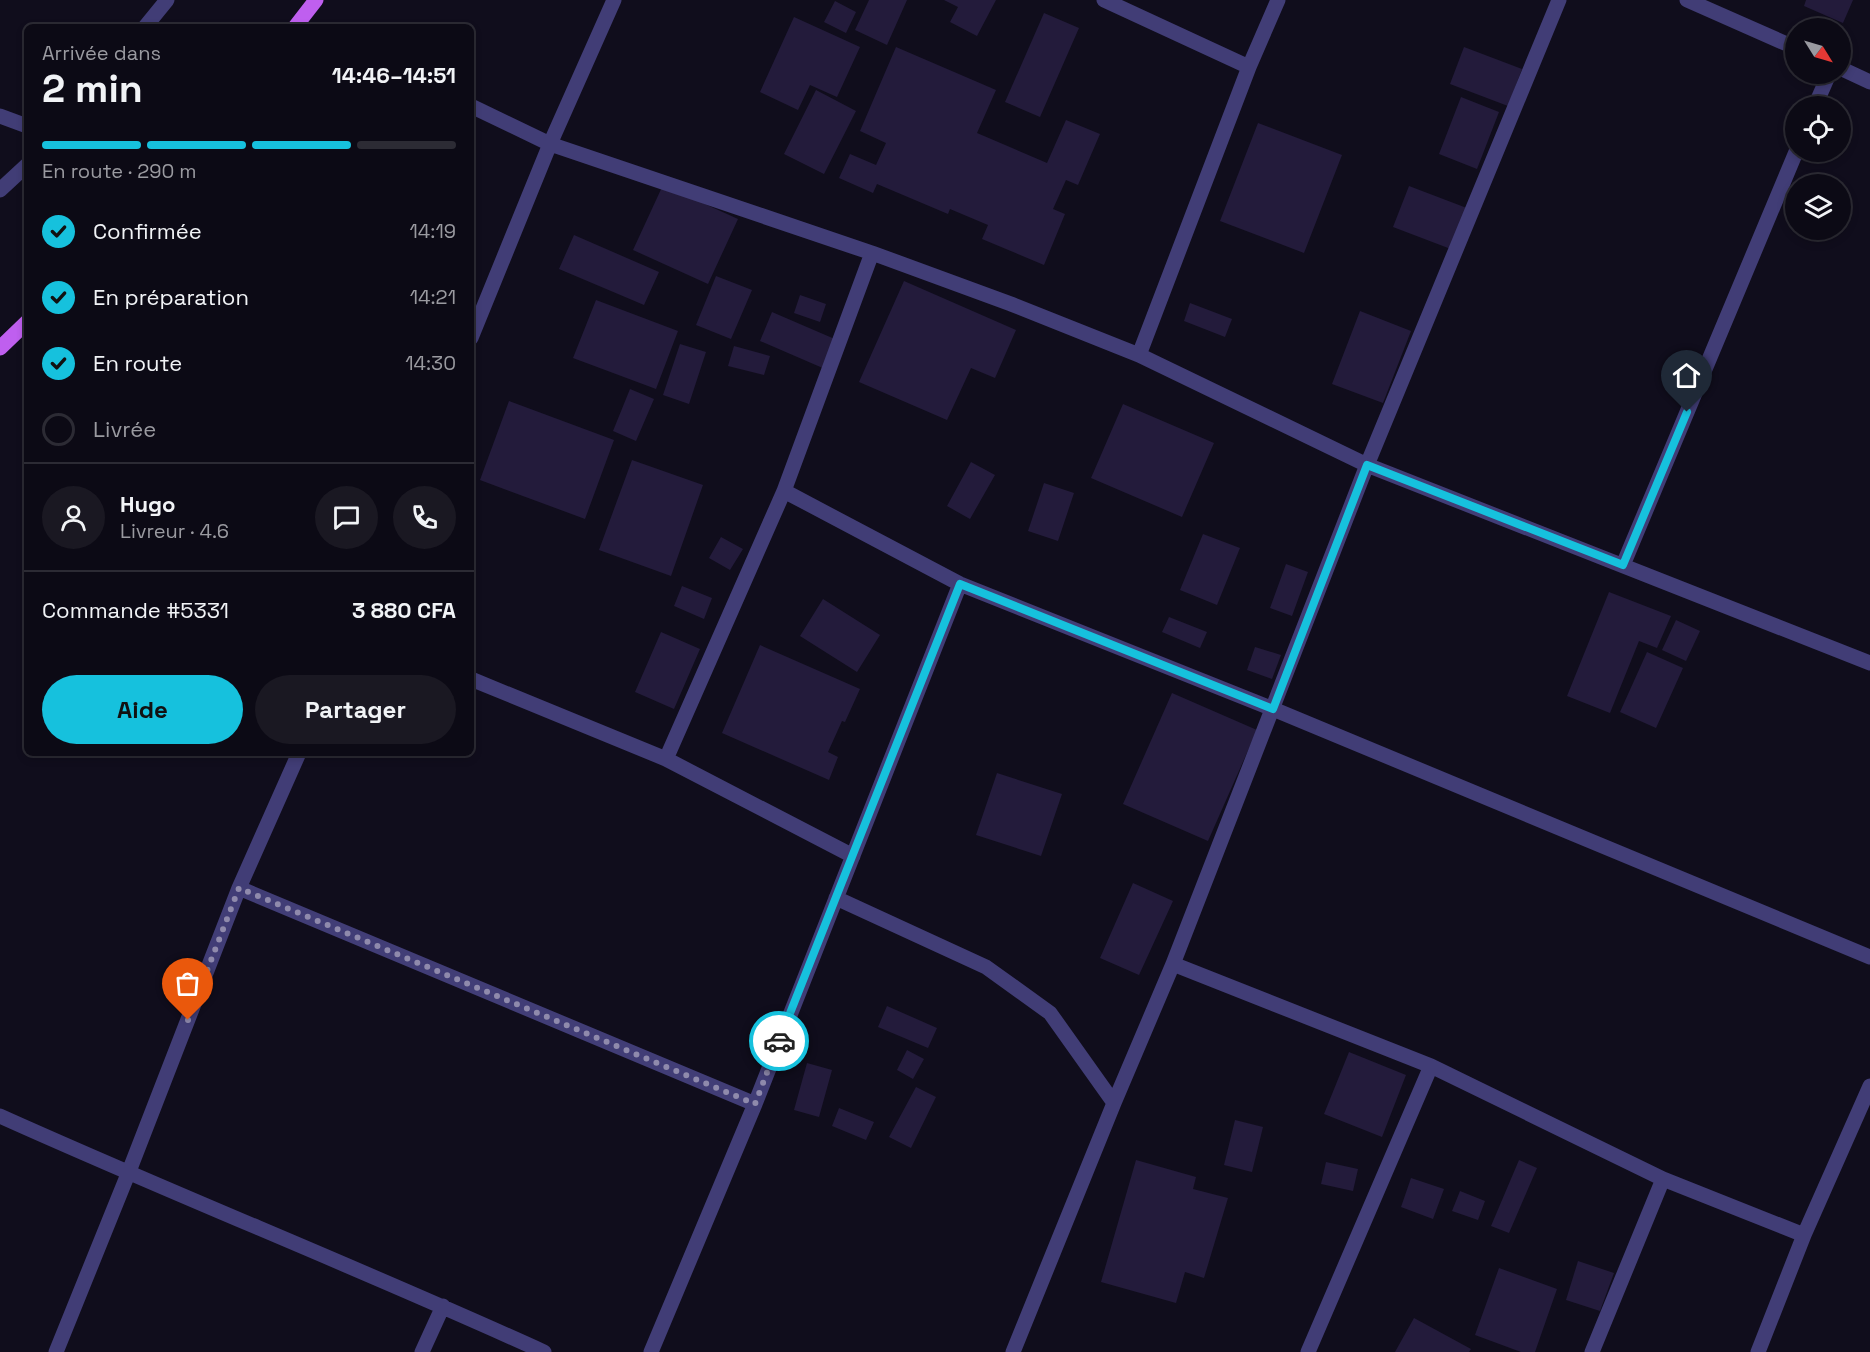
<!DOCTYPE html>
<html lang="fr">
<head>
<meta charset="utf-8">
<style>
	:root { --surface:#0c0a15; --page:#1a1822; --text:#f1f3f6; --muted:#9a9aa0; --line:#2c2b34; --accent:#16c1dd }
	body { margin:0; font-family:"Space Grotesk",sans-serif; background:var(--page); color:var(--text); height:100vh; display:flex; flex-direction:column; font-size:22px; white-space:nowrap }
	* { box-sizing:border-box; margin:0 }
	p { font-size:20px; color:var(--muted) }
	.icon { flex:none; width:33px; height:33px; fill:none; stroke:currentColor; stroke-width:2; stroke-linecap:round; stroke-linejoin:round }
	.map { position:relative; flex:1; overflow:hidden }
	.side { position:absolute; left:24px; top:24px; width:450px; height:732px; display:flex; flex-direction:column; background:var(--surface); border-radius:9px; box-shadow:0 3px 9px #0003,0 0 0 2px var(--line) }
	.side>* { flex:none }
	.needle { width:39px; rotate:127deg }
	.buttons { position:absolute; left:1785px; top:18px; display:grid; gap:12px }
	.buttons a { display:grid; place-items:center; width:66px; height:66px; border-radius:50%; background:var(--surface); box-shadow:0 3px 9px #0003,0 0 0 2px var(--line); font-size:30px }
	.pin { position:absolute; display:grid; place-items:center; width:51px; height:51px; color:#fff; margin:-62px -26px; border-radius:50% 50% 50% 0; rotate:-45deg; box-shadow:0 0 6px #0007 }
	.pin .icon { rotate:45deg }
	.courier { position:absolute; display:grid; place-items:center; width:60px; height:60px; margin:-30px; border:4px solid #16c1dd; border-radius:50%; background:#fff; color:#222; box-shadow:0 2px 8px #0007 }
	.headline em { font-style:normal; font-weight:800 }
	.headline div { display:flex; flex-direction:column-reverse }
	.headline { display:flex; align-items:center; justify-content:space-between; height:102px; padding:0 18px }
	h1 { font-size:39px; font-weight:800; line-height:45px }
	.bar { display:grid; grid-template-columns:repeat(4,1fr); gap:9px 6px; align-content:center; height:72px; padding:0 18px }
	.bar i { height:8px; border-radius:4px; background:var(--line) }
	.bar .active { background:var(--accent) }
	.bar p { grid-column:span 4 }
	.line { display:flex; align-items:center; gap:15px; padding:0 18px; border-top:2px solid var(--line) }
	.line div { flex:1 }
	.round { display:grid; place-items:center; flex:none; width:63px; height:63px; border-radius:32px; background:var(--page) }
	ol { padding:0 18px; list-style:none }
	li { display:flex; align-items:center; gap:18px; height:66px }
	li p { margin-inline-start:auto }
	li .icon { padding:6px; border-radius:50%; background:var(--accent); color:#111; stroke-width:4 }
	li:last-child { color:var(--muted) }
	li i { width:33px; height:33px; border:3px solid var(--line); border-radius:50% }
	.cta { display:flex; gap:12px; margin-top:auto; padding:12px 18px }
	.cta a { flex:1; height:69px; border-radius:36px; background:var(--accent); color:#111; font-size:24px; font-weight:800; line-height:69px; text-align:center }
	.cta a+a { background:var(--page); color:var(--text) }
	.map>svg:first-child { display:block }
</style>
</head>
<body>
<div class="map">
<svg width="1870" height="1352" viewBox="0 0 1870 1352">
	<rect width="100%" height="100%" fill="#100d1c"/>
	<!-- building -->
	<path fill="#231b3b" d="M 869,0 L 907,0 L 887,45 L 855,30 Z
		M 944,0 L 996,0 L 977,36 L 950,22 L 958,7 Z
		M 1806,0 L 1853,0 L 1843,23 L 1804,6 Z
		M 835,1 L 856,12 L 846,33 L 824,22 Z
		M 1044,13 L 1079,28 L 1040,117 L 1005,102 Z
		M 794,17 L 860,47 L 837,97 L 810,85 L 798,110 L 760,92 Z
		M 896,47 L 996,90 L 977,133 L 1047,163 L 1066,120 L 1100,134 L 1078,185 L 1066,180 L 1053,209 L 1065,214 L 1044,265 L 982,239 L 988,225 L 950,209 L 948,214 L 877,184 L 873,193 L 839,178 L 850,154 L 876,165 L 886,143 L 860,131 Z
		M 1464,47 L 1522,69 L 1508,106 L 1450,84 Z
		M 816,90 L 856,111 L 824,174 L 784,154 Z
		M 1461,97 L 1499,112 L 1477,169 L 1439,154 Z
		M 1258,123 L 1342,155 L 1304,253 L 1220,221 Z
		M 663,185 L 738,219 L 708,284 L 633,250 Z
		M 1409,186 L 1472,210 L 1456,251 L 1393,227 Z
		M 574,235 L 659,272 L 644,305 L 559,269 Z
		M 716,276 L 752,290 L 731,339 L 696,325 Z
		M 904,281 L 1016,330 L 995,378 L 971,368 L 947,420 L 859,382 Z
		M 800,295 L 826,304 L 820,322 L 794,313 Z
		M 596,300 L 678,331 L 656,389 L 573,358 Z
		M 1190,303 L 1232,319 L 1225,337 L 1184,321 Z
		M 1360,311 L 1411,331 L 1383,403 L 1332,384 Z
		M 772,312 L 837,340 L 825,369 L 760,341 Z
		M 680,344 L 706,352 L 689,404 L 663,395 Z
		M 734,346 L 770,356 L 764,375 L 728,366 Z
		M 630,389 L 654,399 L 636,441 L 613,431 Z
		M 509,401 L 614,440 L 585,519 L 480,480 Z
		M 1123,404 L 1214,443 L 1182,517 L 1091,478 Z
		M 632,460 L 703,485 L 671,576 L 599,550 Z
		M 971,462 L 995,475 L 970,519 L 947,506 Z
		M 1044,483 L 1074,493 L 1058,541 L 1028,531 Z
		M 1203,534 L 1240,548 L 1217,605 L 1180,590 Z
		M 721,537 L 743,549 L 730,570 L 709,558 Z
		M 1286,564 L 1308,572 L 1292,616 L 1270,608 Z
		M 682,586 L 712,598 L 704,619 L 674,606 Z
		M 1609,592 L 1671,616 L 1657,648 L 1639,641 L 1610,713 L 1567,696 Z
		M 823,599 L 880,635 L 857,672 L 800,636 Z
		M 1169,617 L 1207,632 L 1200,648 L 1162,632 Z
		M 1676,620 L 1700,631 L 1686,661 L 1662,650 Z
		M 661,632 L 700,649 L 674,709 L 635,692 Z
		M 760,645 L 860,689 L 845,722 L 842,721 L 828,752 L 838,757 L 829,780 L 722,733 Z
		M 1255,647 L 1281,655 L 1272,679 L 1247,670 Z
		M 1647,652 L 1683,668 L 1656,728 L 1620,712 Z
		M 1172,693 L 1257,730 L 1208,841 L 1123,804 Z
		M 997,773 L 1062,794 L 1041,856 L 976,835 Z
		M 1133,883 L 1173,901 L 1139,975 L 1100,958 Z
		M 887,1006 L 937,1028 L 928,1048 L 878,1027 Z
		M 907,1050 L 924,1059 L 913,1079 L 897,1070 Z
		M 1349,1052 L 1406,1075 L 1382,1137 L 1324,1114 Z
		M 807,1063 L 832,1070 L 819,1117 L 794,1110 Z
		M 916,1087 L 936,1097 L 911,1148 L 889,1137 Z
		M 839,1108 L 874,1122 L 866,1140 L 832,1126 Z
		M 1235,1120 L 1263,1127 L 1252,1172 L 1224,1165 Z
		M 1136,1160 L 1196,1177 L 1193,1189 L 1228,1198 L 1204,1278 L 1185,1272 L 1176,1303 L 1101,1282 Z
		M 1519,1160 L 1537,1168 L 1509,1233 L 1491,1226 Z
		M 1326,1162 L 1358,1169 L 1353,1191 L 1321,1184 Z
		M 1411,1178 L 1444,1189 L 1433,1219 L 1401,1207 Z
		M 1460,1191 L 1485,1201 L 1478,1220 L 1452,1211 Z
		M 1578,1261 L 1614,1273 L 1600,1311 L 1566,1300 Z
		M 1499,1268 L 1557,1289 L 1535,1352 L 1521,1352 L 1475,1335 Z
		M 1414,1318 L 1471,1349 L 1469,1352 L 1395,1352 Z"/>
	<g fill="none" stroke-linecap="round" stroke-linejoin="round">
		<!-- minor -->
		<path stroke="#413d76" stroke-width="15" d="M 1104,0 L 1249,67
			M 1687,0 L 1796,48
			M 145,27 L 167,0
			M 1840,68 L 1870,82
			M 471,106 L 550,144 L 872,253 L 1011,304 L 1139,355 L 1367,465 L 1870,663
			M 1815,106 L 1829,74
			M 0,116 L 27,126
			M 0,190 L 27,165
			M 471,338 L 550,144 L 614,0
			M 1139,355 L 1249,67 L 1278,0
			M 784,491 L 960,584 L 1273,709 L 1870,957
			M 1623,565 L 1796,152
			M 471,679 L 666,759 L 853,856
			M 666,759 L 784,491 L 872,253
			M 239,888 L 755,1104
			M 836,898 L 986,967 L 1050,1013 L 1114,1103
			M 1173,964 L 1431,1066 L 1663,1179 L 1804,1235
			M 0,1116 C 180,1197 364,1270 544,1352
			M 56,1352 L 128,1174 L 239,888 L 299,753
			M 422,1352 L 443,1306
			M 651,1352 L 755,1104 L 960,584
			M 1013,1352 L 1114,1103 L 1173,964 L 1367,465 L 1559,0
			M 1308,1352 L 1431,1066
			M 1592,1352 L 1663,1179
			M 1758,1352 L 1804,1235 L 1870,1086"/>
		<!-- primary -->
		<path stroke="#bf5fef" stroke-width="15" d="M 295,27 L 316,0
			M 0,348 L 27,322"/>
	</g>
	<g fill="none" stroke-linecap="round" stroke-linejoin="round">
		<!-- done -->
		<path stroke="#8f8aac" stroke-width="6" stroke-dasharray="0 10.8" d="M 188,1020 L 239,888 L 755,1104 L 779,1041"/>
		<!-- route -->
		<path stroke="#16c1dd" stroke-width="8" d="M 779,1041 L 960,584 L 1273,709 L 1367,465 L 1623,565 L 1687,412"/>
	</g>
</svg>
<div class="buttons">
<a><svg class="needle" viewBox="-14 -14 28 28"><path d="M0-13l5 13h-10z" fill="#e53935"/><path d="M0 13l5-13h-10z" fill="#9a9aa0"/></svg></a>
<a><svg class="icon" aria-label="locate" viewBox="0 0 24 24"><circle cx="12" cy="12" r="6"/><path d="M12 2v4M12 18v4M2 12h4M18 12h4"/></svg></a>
<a><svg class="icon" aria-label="layers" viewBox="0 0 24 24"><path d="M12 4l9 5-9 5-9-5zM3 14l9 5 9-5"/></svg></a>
</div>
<div class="pin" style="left:188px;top:1020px;background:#ea580c"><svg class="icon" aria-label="bag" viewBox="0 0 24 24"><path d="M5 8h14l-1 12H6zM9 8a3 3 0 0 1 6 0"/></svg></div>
<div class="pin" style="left:1687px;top:412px;background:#1f2937"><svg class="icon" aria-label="home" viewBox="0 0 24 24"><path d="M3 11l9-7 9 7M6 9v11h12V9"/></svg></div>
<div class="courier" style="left:779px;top:1041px"><svg class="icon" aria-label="car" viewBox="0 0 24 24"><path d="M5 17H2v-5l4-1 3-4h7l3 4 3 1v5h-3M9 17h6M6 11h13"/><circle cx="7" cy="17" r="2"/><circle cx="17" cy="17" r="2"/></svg></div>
<section class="side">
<div class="headline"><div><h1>2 min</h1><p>Arrivée dans</p></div><em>14:46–14:51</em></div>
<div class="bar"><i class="active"></i><i class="active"></i><i class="active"></i><i></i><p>En route · 290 m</p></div>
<ol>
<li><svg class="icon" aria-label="check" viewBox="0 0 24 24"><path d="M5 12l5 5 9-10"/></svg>Confirmée<p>14:19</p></li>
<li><svg class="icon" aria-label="check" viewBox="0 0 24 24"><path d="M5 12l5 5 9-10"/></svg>En préparation<p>14:21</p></li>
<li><svg class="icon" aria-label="check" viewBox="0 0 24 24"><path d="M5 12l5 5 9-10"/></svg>En route<p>14:30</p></li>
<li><i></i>Livrée</li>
</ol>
<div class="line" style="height:108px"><a class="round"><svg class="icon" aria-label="person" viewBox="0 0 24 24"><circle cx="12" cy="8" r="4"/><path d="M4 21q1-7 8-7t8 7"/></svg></a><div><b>Hugo</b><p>Livreur · 4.6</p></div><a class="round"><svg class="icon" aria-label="chat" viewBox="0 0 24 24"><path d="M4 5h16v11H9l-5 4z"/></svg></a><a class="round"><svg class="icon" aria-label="phone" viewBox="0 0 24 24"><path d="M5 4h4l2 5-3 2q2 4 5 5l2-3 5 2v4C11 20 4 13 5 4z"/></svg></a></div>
<div class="line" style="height:78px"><div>Commande #5331</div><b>3 880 CFA</b></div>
<div class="cta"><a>Aide</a><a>Partager</a></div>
</section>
</div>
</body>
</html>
